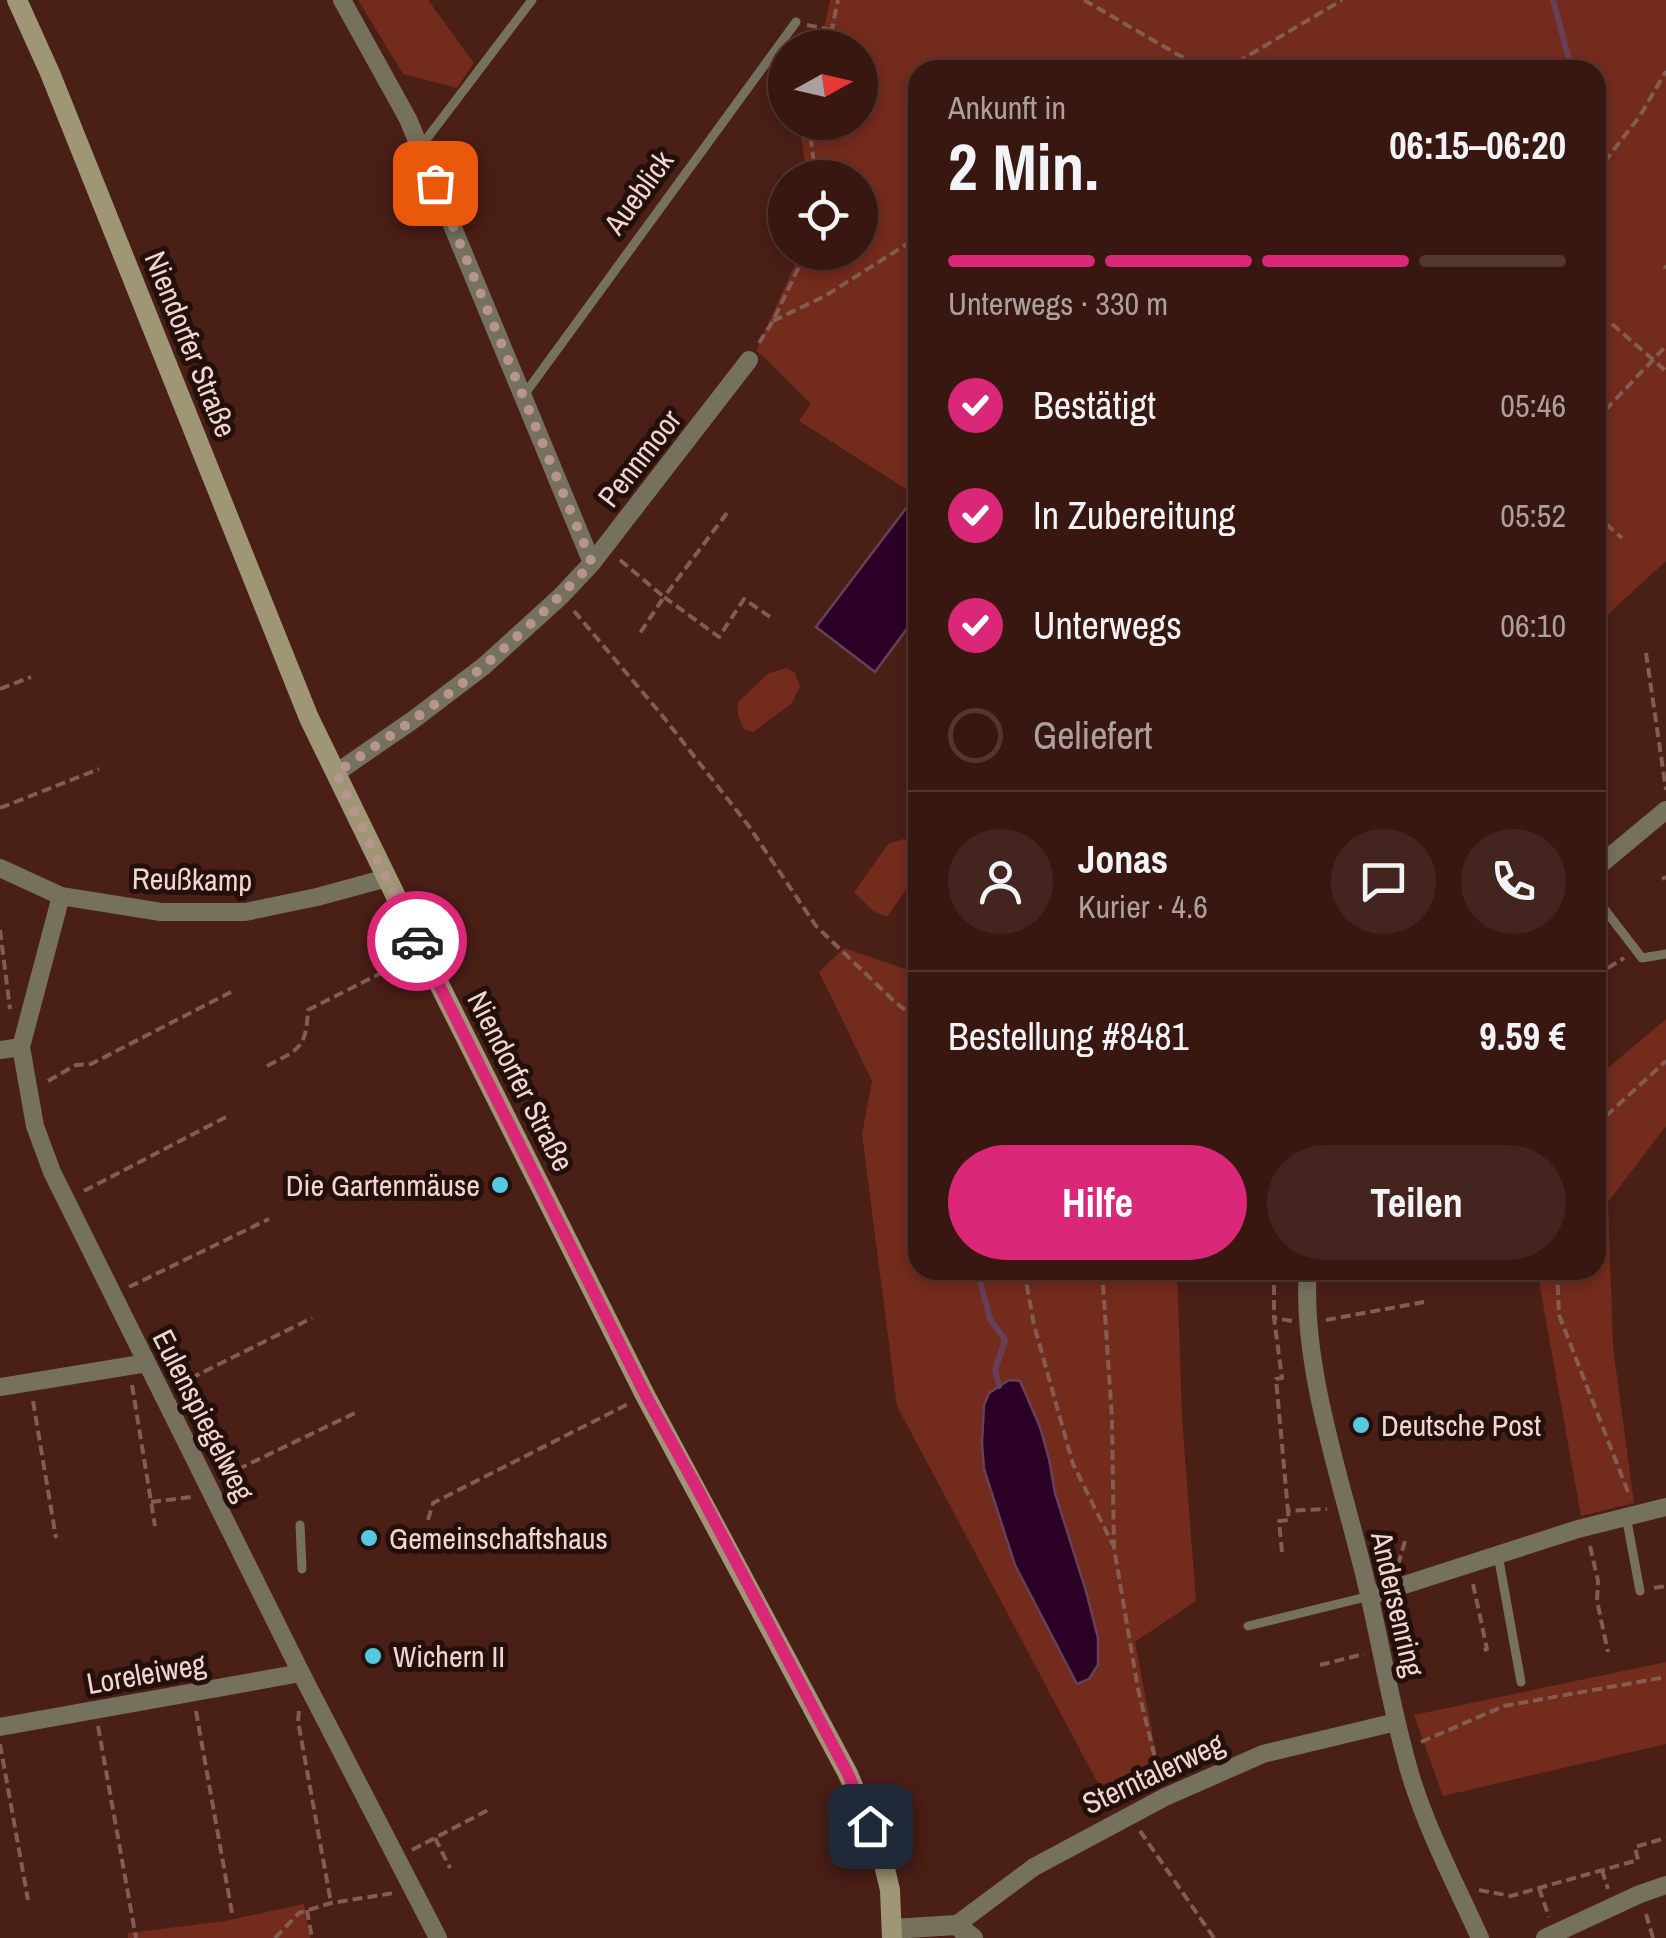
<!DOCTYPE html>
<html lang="de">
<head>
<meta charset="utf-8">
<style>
	:root { --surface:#381710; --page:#43241e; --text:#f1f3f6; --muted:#ab9f9f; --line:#523630; --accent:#db2777 }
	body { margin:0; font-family:"Archivo Narrow",sans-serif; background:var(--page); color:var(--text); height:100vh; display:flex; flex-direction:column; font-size:38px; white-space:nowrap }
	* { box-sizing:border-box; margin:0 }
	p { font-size:32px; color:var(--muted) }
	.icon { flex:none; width:55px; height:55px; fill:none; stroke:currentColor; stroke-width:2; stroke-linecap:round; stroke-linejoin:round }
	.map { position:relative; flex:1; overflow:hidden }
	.sheet { position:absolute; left:908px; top:60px; width:698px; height:1220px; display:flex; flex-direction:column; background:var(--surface); border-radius:30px; box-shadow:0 5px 15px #0003,0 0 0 2px var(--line) }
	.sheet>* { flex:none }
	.needle { width:65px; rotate:82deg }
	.tools { position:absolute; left:768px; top:30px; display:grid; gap:20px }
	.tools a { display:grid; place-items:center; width:110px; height:110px; border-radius:50%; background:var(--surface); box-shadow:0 5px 15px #0003,0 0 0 2px var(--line); font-size:50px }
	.pin { position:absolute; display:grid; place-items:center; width:85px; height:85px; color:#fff; margin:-42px; border-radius:20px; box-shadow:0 5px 15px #0006 }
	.courier { position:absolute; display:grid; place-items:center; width:100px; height:100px; margin:-50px; border:8px solid #db2777; border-radius:50%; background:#fff; color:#222; box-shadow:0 2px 12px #0007 }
	.summary em { font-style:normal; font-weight:700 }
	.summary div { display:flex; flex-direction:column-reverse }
	.summary { display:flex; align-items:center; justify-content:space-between; height:170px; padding:0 40px }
	h1 { font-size:65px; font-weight:700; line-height:75px }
	.bar { display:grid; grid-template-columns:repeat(4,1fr); gap:15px 10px; align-content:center; height:120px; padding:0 40px }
	.bar i { height:12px; border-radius:8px; background:var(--line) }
	.bar .active { background:var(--accent) }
	.bar p { grid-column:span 4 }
	.line { display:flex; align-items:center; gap:25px; padding:0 40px; border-top:2px solid var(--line) }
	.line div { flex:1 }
	.round { display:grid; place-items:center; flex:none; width:105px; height:105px; border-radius:52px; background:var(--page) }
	ol { padding:0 40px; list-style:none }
	li { display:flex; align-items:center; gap:30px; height:110px }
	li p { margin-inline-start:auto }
	li .icon { padding:10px; border-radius:50%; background:var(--accent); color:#fff; stroke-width:4 }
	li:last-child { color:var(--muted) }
	li i { width:55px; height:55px; border:5px solid var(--line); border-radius:50% }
	.primary-button { display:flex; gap:20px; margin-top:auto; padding:20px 40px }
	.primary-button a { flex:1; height:115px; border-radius:60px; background:var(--accent); color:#fff; font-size:40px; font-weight:700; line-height:115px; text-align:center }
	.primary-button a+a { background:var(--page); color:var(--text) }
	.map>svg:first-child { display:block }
</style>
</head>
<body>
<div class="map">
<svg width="1666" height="1938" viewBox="0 0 1666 1938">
	<rect width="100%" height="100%" fill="#4a1f16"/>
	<!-- green -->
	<path fill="#732b1c" d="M 358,0 L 428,0 L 474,63 L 457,88 L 403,74 Z
		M 830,0 L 1666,0 L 1666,561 L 1595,626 L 1595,70 L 918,70 L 917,496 L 799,421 L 811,404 L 764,357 L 756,351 L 800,253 L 860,252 L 860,178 L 807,177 L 801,137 L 804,123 L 860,122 L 860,48 L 820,47 Z
		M 787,668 L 795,673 L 800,687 L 791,704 L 753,732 L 744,729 L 738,716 L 738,702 L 769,673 Z
		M 903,839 L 912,841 L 917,846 L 917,874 L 887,917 L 873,911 L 854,892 L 888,844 Z
		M 844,948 L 917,973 L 918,1270 L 1177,1270 L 1182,1418 L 1196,1601 L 1135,1642 L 1162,1784 L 1114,1808 L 1103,1793 L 897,1406 L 862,1134 L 872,1081 L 819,972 Z
		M 1666,1019 L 1666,1126 L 1608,1202 L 1613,1347 L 1634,1503 L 1581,1516 L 1537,1270 L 1595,1270 L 1595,1079 Z
		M 1666,1662 L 1666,1744 L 1443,1796 L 1414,1715 Z
		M 304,1904 L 310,1938 L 128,1938 L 128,1933 L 225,1921 Z"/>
	<!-- water -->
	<path fill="#2b0026" stroke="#674058" stroke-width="2.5" d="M 907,507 L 917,514 L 917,615 L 875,672 L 816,627 Z
		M 1009,1380 L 1020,1381 L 1040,1427 L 1049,1459 L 1055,1493 L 1086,1591 L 1098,1638 L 1098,1665 L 1089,1679 L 1077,1684 L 1015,1565 L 984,1469 L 982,1443 L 984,1405 L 989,1393 Z"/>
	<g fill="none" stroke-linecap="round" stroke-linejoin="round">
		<!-- stream -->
		<path stroke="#674058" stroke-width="6" d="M 1553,0 L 1572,70
			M 977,1270 L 990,1319 L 1005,1340 L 995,1370 L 999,1386"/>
		<!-- path -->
		<path stroke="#835c54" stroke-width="4" stroke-dasharray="10 5" stroke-linecap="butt" d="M 1084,0 L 1175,53 L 1208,70
			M 807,25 L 831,30
			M 828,48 L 838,0
			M 1224,70 L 1342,0
			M 812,122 L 810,134 L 816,178
			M 1595,174 L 1640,116 L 1666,71
			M 1664,266 L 1666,268
			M 773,321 L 825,296 L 918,237
			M 1612,324 L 1666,371
			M 759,343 L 773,321 L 806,252
			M 1595,421 L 1666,346
			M 727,513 L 664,597 L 719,637 L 744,599 L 773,619
			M 1595,514 L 1622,538
			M 620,560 L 664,597 L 638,636
			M 574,611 L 661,714 L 748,825 L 816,926 L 895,1002 L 918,1020
			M 1646,653 L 1666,790
			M 0,689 L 31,677
			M 0,808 L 99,769
			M 1662,879 L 1666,877
			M 215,893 L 219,885 L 233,878
			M 0,930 L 10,1009
			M 1595,976 L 1624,958
			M 267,1066 C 300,1049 306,1048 308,1010 L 405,961
			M 48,1081 L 76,1065 L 91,1064 L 231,992
			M 1595,1126 L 1666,1061
			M 84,1191 L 226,1117
			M 1024,1270 L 1034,1325 L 1073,1464 L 1113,1545
			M 1102,1270 L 1112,1419 L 1114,1548 L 1138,1689 L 1160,1778
			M 1274,1270 L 1274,1318
			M 1557,1270 L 1559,1315 L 1630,1497
			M 129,1287 L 269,1219
			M 1326,1320 L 1424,1302
			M 1292,1321 L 1274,1318 L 1282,1378 L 1276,1379 L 1288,1511 L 1327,1509
			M 132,1385 L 155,1526
			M 177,1385 L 312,1318
			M 33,1401 L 56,1538
			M 224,1476 L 359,1411
			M 151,1502 L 191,1497
			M 428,1520 L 433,1503 L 628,1404
			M 1590,1546 L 1598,1581 L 1597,1601 L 1608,1652
			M 1282,1552 L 1279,1521 L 1289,1520 L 1288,1512
			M 1398,1565 L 1405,1541
			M 1473,1584 L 1487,1649 L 1481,1651
			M 1654,1588 L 1666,1586
			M 1320,1665 L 1364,1654
			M 196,1711 L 232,1913
			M 299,1711 L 298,1721 L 331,1903
			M 98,1726 L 136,1938
			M 1421,1742 L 1504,1706 L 1666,1677
			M 0,1744 L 28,1900
			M 1140,1831 L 1214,1938
			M 435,1838 L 450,1868
			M 412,1850 L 488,1810
			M 1602,1870 L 1608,1889
			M 1539,1888 L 1549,1917
			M 1479,1890 L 1511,1896 L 1638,1860 L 1635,1847 L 1666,1838
			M 307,1910 L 312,1938
			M 1646,1914 L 1653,1938
			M 275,1938 L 299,1913 L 331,1903 L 394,1893"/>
		<!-- service -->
		<path stroke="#76715d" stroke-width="9" d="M 422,145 L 532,0
			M 524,395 L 796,22
			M 1595,897 L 1642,958 L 1666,954
			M 1626,1516 L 1640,1591
			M 300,1525 L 302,1569
			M 1498,1555 L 1521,1682
			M 1248,1626 L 1370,1596"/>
		<!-- minor -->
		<path stroke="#76715d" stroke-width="18" d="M 342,0 L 408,119 L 592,563
			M 336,773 L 413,720 L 484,666 L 561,596 L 592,563 L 749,360
			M 0,868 L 61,896 L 161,912 L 245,912 L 317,897 L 387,878
			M 1595,869 L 1666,810
			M 61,896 L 21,1047 L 35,1126 L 52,1172 L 301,1673 L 438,1938
			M 0,1050 L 21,1047
			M 1308,1270 C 1301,1358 1337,1468 1359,1554 C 1379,1628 1389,1704 1411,1777 C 1428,1832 1456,1885 1480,1938
			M 0,1387 L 147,1363
			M 1370,1596 L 1578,1529 L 1666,1507
			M 0,1727 L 301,1673
			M 956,1925 L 1034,1867 L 1165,1797 L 1263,1754 L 1396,1722
			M 1545,1938 L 1640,1894 L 1666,1885"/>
		<!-- tertiary -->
		<path stroke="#76715d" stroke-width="20" d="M 893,1929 L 956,1925 L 973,1938"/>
		<!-- secondary -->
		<path stroke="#9f9676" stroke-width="20" d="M 17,0 L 50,73 L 309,718 L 423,952 L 645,1395 L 848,1774 L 881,1852 L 890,1890 L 892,1938"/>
	</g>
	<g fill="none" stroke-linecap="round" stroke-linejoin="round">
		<!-- done -->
		<path stroke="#b7958e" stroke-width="10" stroke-dasharray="0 18" d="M 417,941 L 336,773 C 387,738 439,704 486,664 C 523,632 559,598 592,563 L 435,183"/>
		<!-- route -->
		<path stroke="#db2777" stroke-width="12" d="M 417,941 L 646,1396 L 698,1490 L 848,1774 L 870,1826"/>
	</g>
	<!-- markers -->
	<g fill="#56c9e1" stroke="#23100c" stroke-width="4">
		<circle cx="500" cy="1185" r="10"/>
		<circle cx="1361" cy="1425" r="10"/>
		<circle cx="369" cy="1538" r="10"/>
		<circle cx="373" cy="1656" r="10"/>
	</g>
	<g text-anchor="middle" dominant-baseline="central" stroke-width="10" stroke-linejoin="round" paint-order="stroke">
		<!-- street labels -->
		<g font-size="30" fill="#f2d5ce" stroke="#23100c">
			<text transform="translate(638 192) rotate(-54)">Aueblick</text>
			<text transform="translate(191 344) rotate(68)">Niendorfer Straße</text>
			<text transform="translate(639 458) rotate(-52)">Pennmoor</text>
			<text transform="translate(192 879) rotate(1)">Reußkamp</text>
			<text transform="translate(521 1081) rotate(63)">Niendorfer Straße</text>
			<text transform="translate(204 1415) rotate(63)">Eulenspiegelweg</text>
			<text transform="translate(1398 1604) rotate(77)">Andersenring</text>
			<text transform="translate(146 1673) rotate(-10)">Loreleiweg</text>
			<text transform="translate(1153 1773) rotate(-25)">Sterntalerweg</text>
		</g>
		<!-- poi labels -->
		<g font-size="30" fill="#f2d5ce" stroke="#23100c" text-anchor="start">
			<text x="480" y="1185" text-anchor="end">Die Gartenmäuse</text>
			<text x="1381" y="1425">Deutsche Post</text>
			<text x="389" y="1538">Gemeinschaftshaus</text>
			<text x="393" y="1656">Wichern II</text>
		</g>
	</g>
</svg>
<div class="tools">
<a><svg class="needle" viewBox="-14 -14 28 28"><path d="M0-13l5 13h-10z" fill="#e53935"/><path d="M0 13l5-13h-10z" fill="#ab9f9f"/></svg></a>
<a><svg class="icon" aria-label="locate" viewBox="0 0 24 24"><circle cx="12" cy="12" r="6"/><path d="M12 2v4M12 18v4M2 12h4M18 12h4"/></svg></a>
</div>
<div class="pin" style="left:435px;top:183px;background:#ea580c"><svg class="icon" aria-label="bag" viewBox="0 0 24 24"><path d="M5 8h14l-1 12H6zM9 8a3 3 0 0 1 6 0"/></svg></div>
<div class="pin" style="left:870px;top:1826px;background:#1f2937"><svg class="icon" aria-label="home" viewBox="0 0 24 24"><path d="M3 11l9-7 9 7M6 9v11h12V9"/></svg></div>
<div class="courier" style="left:417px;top:941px"><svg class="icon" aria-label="car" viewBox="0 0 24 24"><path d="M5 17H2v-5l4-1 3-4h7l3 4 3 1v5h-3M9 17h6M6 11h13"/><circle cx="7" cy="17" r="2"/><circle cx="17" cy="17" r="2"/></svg></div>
<section class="sheet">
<div class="summary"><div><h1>2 Min.</h1><p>Ankunft in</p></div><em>06:15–06:20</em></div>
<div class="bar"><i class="active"></i><i class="active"></i><i class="active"></i><i></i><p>Unterwegs · 330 m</p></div>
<ol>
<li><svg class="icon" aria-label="check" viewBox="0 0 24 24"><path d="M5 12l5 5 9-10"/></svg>Bestätigt<p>05:46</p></li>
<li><svg class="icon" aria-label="check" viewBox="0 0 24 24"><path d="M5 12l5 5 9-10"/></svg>In Zubereitung<p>05:52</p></li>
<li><svg class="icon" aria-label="check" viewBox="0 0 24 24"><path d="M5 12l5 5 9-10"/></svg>Unterwegs<p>06:10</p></li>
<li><i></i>Geliefert</li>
</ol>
<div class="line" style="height:180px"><a class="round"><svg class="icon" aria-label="person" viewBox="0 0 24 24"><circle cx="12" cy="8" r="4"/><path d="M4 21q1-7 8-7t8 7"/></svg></a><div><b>Jonas</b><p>Kurier · 4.6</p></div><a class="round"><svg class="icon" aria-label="chat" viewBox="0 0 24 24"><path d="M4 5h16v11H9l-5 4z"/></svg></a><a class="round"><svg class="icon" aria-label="phone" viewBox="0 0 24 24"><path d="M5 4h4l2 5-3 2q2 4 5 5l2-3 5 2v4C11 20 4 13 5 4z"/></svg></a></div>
<div class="line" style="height:130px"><div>Bestellung #8481</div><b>9.59 €</b></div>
<div class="primary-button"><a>Hilfe</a><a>Teilen</a></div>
</section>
</div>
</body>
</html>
